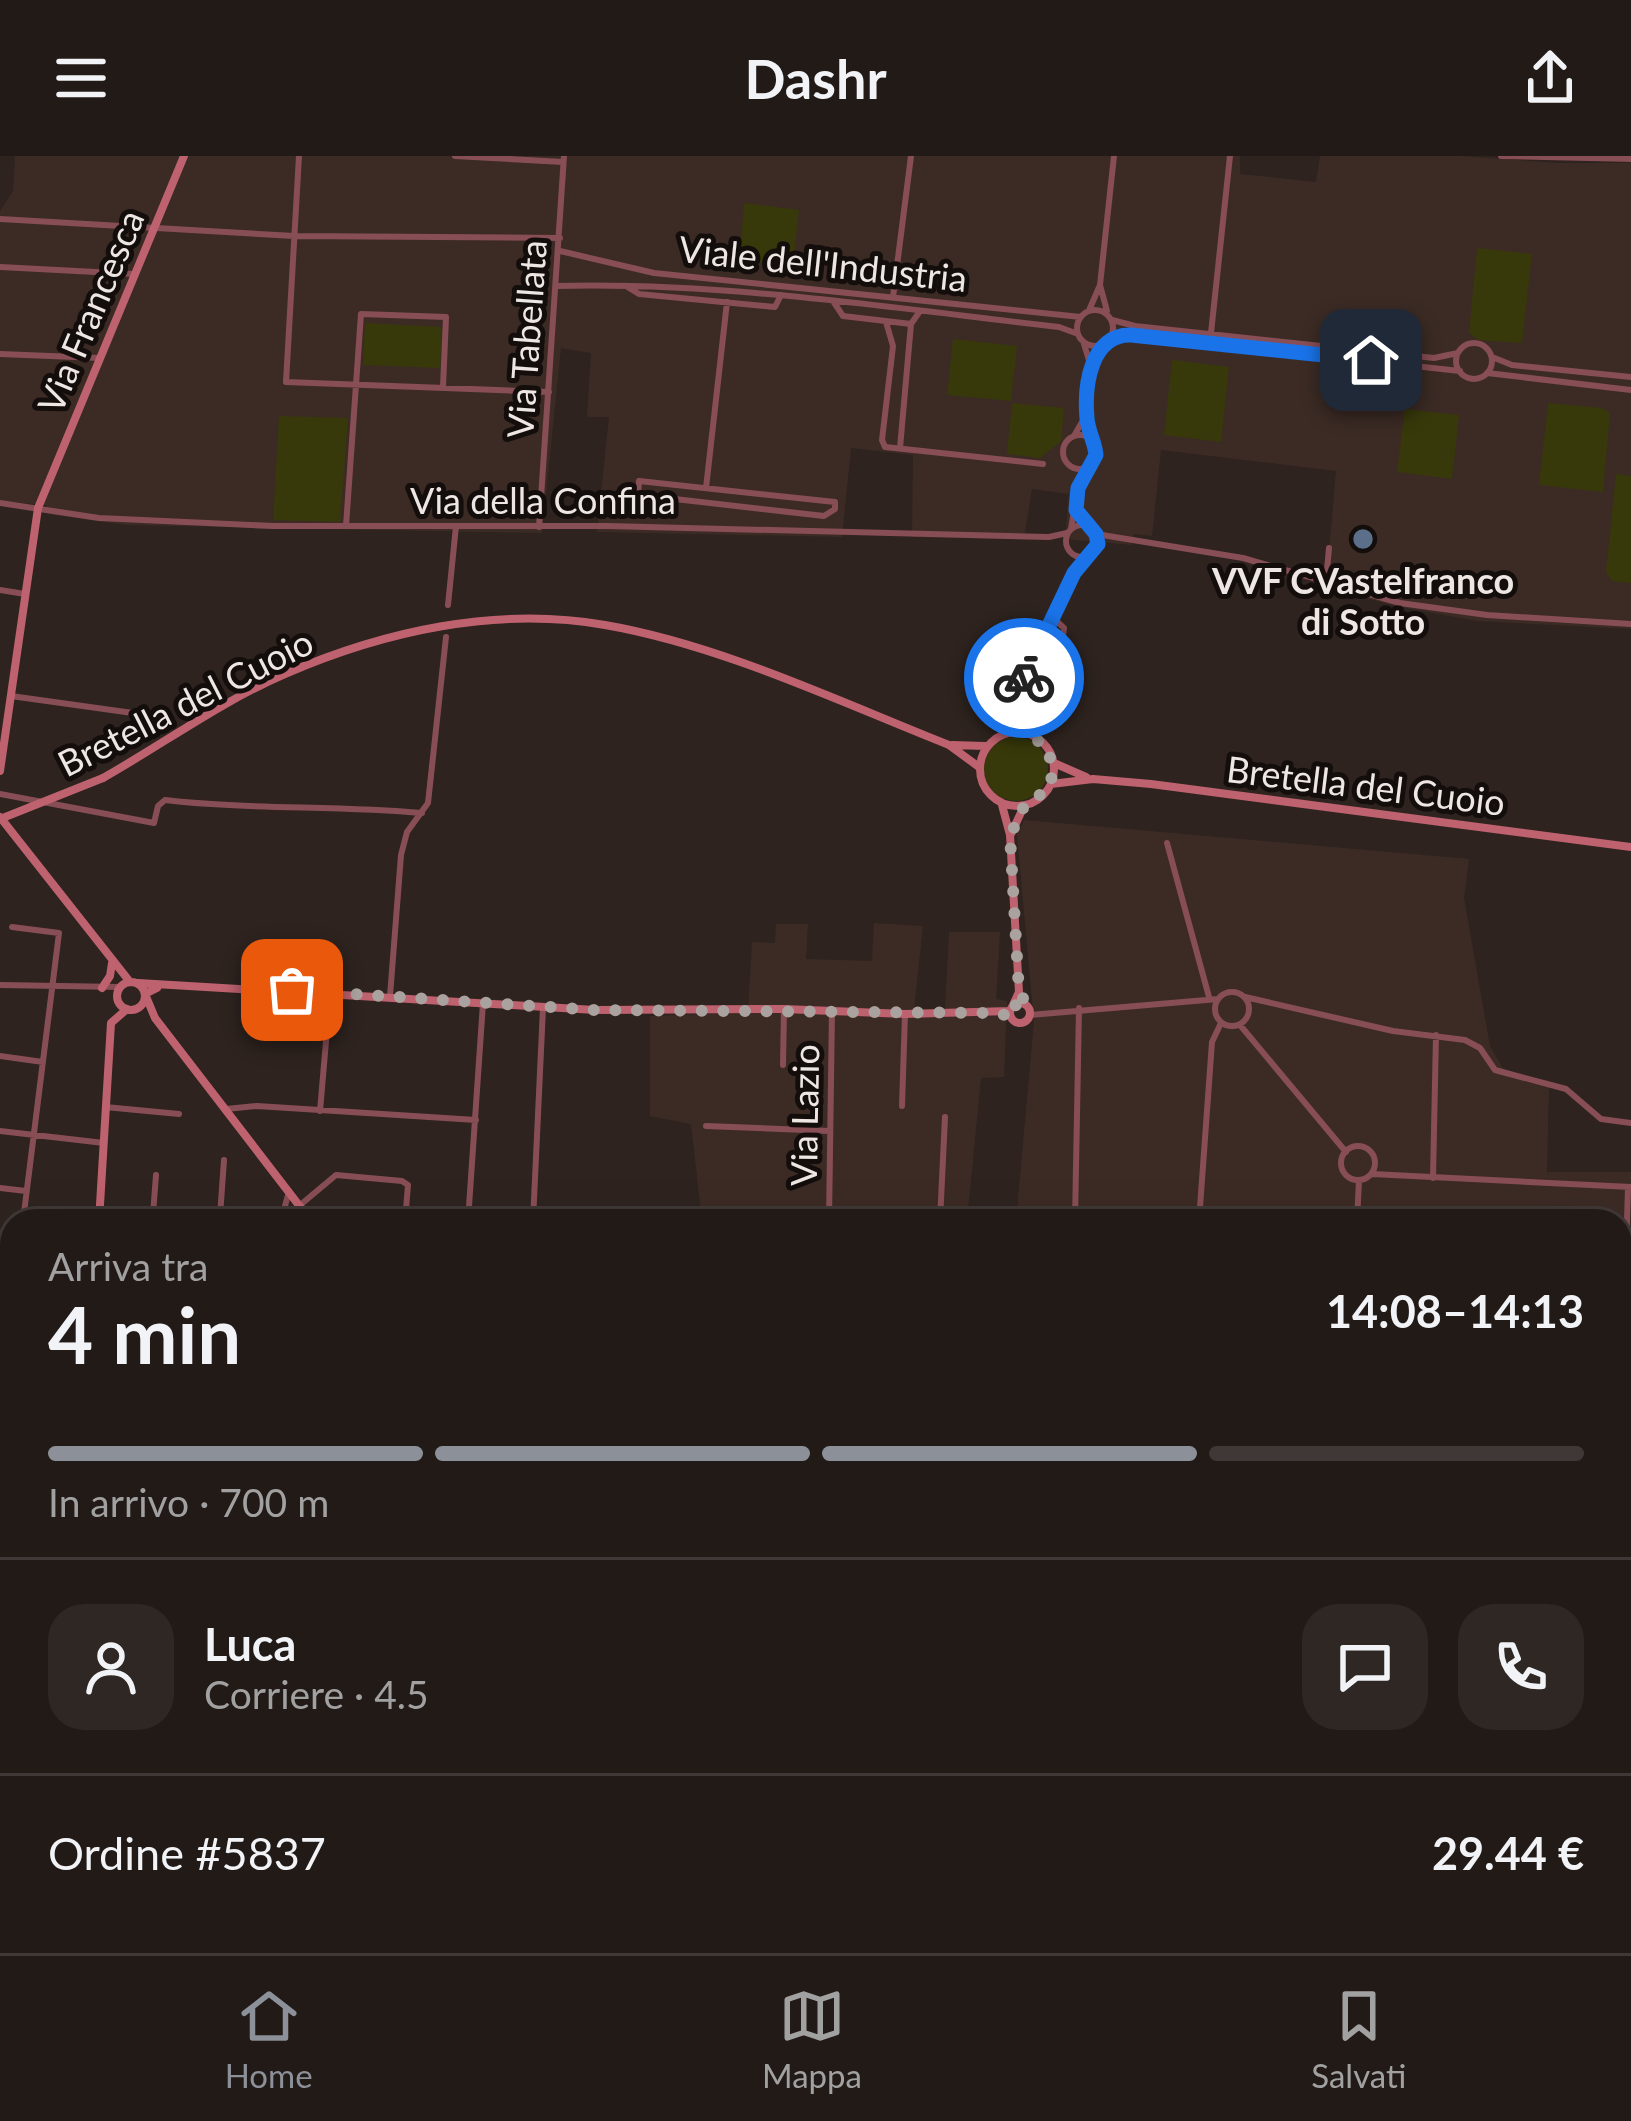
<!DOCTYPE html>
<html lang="it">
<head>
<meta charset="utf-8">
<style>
	:root { --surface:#221a17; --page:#2e2724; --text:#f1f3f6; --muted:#a2a1a1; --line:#3f3836; --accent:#8c9099 }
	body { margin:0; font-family:Lato,sans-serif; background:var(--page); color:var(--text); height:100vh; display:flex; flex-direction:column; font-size:45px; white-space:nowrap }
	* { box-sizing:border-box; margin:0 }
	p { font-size:39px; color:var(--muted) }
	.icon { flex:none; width:66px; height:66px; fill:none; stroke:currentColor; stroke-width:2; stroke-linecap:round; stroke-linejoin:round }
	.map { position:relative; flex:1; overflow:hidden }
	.sheet { position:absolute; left:0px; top:1053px; width:1632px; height:744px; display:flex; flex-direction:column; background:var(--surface); border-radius:36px 36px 0 0; box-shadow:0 12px 48px #0002,0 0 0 3px var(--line) }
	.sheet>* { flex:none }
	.pin { position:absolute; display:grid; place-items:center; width:102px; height:102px; color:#fff; margin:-51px; border-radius:24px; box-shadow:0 6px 18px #0006 }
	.courier { position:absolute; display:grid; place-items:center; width:120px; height:120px; margin:-60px; border:9px solid #1a73e8; border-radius:50%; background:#fff; color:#222; box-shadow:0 3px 15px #0007 }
	.summary em { font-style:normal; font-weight:700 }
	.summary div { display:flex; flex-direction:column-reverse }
	.summary { display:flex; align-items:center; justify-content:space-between; height:204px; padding:0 48px }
	h1 { font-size:78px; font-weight:700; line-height:90px }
	.bar { display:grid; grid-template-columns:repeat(4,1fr); gap:18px 12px; align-content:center; height:144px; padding:0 48px }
	.bar i { height:15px; border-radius:9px; background:var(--line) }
	.bar .selected { background:var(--accent) }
	.bar p { grid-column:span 4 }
	.line { display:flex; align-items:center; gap:30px; padding:0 48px; border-top:3px solid var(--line) }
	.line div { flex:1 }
	.round { display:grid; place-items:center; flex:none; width:126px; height:126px; border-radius:36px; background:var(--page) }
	header { display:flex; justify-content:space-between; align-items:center; height:156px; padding:0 48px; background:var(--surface); font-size:54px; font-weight:700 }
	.tab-bar { display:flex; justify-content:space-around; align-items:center; height:168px; border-top:3px solid var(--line); background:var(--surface); font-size:33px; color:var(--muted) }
	.tab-bar a { display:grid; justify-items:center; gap:6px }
	.tab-bar .selected { color:var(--accent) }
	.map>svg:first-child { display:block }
</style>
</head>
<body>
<header><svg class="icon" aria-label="menu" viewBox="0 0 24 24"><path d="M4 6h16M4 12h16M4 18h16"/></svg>Dashr<svg class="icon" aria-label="share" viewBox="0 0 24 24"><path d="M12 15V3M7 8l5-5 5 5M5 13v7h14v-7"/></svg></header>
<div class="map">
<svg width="1631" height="1797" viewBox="0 0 1631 1797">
	<rect width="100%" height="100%" fill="#2e231f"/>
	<!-- built -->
	<path fill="#3c2b25" d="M 15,0 L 1240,0 L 1240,18 L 1316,26 L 1320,0 L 1461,0 L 1558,7 L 1631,7 L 1631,473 L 1477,465 L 1395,450 L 1326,431 L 1336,315 L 1161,294 L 1152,380 L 1134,378 L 1132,389 L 1065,383 L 1069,338 L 1032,333 L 1024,383 L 912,381 L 913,299 L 851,292 L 842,381 L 597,376 L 609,261 L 587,261 L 591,197 L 561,192 L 542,377 L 126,369 L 48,358 L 46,349 L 0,345 L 0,55 L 13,35 Z
		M 1024,664 L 1469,703 L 1464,742 L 1490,890 L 1505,916 L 1549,925 L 1547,1016 L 1631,1016 L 1631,1797 L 1007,1797 L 1007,1785 L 1620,1785 L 1620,1065 L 1016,1065 L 1034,866 L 1017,679 Z
		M 874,767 L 923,770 L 914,853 L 945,854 L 949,776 L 1000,776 L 996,843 L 1007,845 L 1004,921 L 981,922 L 967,1065 L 702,1065 L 691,968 L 650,960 L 650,860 L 748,856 L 752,786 L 775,787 L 776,768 L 808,768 L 806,803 L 872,805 Z"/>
	<!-- green -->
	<path fill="#38390a" d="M 744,47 L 799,54 L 793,109 L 747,105 L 740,101 Z
		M 1477,92 L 1532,98 L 1522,187 L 1478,184 L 1469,177 Z
		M 365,167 L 442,171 L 440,212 L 363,209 Z
		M 953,183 L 1017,190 L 1011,245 L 947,239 Z
		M 1172,204 L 1229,211 L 1221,286 L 1164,279 Z
		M 1012,247 L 1064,252 L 1061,285 L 1040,302 L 1007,298 Z
		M 1548,247 L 1602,252 L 1610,257 L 1603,336 L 1539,329 Z
		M 1405,253 L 1459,259 L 1452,323 L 1397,316 Z
		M 279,260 L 348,262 L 340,366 L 273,364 Z
		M 1616,318 L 1631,320 L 1631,427 L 1612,425 L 1606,416 Z
		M984 613a32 32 0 1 1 64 0a32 32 0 1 1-64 0Z"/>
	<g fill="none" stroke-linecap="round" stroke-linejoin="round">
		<!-- street -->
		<path stroke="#884e55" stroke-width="6" d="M 299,0 L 286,226 L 549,236
			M 455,0 L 563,6
			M 1501,0 L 1631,3
			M 0,63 L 294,80 L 560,82
			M 560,95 L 654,117 L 1081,161
			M 0,111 L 134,118
			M 1100,129 L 1114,0
			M 557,130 C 726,126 892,152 1059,171 L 1078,178
			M 626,130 L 639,138 L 775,151 L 781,139
			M 893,141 L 911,0
			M 833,145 L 843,160 L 911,168 L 920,155
			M 1090,152 L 1100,129 L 1107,155
			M1077 172a18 18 0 1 1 36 0a18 18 0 1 1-36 0Z
			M 1112,164 L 1135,170 L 1434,202 L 1458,197
			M 886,166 L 893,190 L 882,284 L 885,291 L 1043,308
			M 1211,177 L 1230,0
			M 1111,180 L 1131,179 L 1460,215
			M1456 205a18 18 0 1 1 36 0a18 18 0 1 1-36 0Z
			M 1084,188 L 1091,211 L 1101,190
			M 0,198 L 100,202
			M 1492,201 L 1512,209 L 1631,221
			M 1487,217 L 1631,234
			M 1086,259 L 1091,211
			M1063 296a17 17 0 1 1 34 0a17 17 0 1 1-34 0Z
			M 1074,280 L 1086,259 L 1091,283
			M 900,292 L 911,168
			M 639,325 L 835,346 L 835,353 L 824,360 L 666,342 L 644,344 L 638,340 Z
			M 706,332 L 727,146
			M 0,347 L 99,362 L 273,370 L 608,370 L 1049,381 L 1067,377
			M1066 385a16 16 0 1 1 32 0a16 16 0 1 1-32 0Z
			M 346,370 L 361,158 L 446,161 L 443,231
			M 539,371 L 564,0
			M 1071,373 L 1078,332 L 1088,312
			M 1096,378 L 1243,402 L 1400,447 L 1487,459 L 1631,468
			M 1326,425 L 1329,392
			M 0,434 L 25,438
			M 448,449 L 456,370
			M 1054,463 L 1064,472 L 1056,536
			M 11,540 L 147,559
			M 1018,557 L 1024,576
			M 1011,576 L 1025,521 L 1074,417 L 1085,401
			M 0,638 L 154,667 L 158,650 L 165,644 C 251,654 336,649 422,657
			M 1167,687 L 1209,841
			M 12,771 L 59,777 L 23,1065
			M 0,829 L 120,831
			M1215 853a17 17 0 1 1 34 0a17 17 0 1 1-34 0Z
			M 390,840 L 401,699 L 407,676 L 428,647 L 446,481
			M 1245,841 L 1393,875 L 1465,884 L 1480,892 L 1495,914 L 1566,933 L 1601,963 L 1631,967
			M 1030,859 L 1218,843
			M 1240,869 L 1346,996
			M 0,900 L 43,906
			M 783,909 L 784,853
			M 902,950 L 905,858
			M 105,951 L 179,958
			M 226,953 L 257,950 L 476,964
			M 320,955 L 330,839
			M 706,970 L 829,975
			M 0,975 L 104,987
			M1341 1007a17 17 0 1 1 34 0a17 17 0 1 1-34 0Z
			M 1372,1018 L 1631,1031
			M 1433,1022 L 1436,879
			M 0,1032 L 26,1035
			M 299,1050 L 336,1019 L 402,1025 L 408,1029 L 405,1065
			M 101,1054 L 186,1060 L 307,1060
			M 153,1058 L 156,1019
			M 220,1060 L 224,1004
			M 281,1065 L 289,1035
			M 468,1065 L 483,847
			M 533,1065 L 543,852
			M 829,1065 L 832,854
			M 940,1065 L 945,961
			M 1079,1065 L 1075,1065 L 1079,852
			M 1199,1065 L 1212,886 L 1221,867
			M 1357,1065 L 1359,1024
			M 0,1089 L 12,1091
			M 1622,1237 L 1628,1031
			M 0,1320 L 12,1321
			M 0,1416 L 12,1416
			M 0,1512 L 12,1506
			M 0,1616 L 12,1506
			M 0,1734 L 12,1735
			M 1620,1743 L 1631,1641
			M 1007,1785 L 1008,1797
			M 1430,1785 L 1521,1791
			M 0,1788 L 135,1797
			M 277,1797 L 278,1785
			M 463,1797 L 464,1785
			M 550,1797 L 551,1785
			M 635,1797 L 636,1785
			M 833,1797 L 833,1785
			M 932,1797 L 933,1785
			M 1147,1797 L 1148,1785
			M 1285,1797 L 1285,1785
			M 1520,1797 L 1522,1785
			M 1616,1797 L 1617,1785"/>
		<!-- secondary -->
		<path stroke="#bf626f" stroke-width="8" d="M980 613a37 37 0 1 1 74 0a37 37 0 1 1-74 0Z
			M 952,589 L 985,590
			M 1054,607 L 1086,621
			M 0,615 L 38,352 L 184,0
			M 103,622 C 163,588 222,545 285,518 C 384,475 497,450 605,469 C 721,489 840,546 949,589 L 979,611
			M 1051,628 L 1093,623 L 1151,628 L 1631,691
			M 1002,649 L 1010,679 L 1019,836 L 1013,849
			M 0,661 L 130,826
			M 1011,678 L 1024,650
			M117 840a14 14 0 1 1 28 0a14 14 0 1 1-28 0Z
			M 138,827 L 595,854 L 784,853 L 905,858 L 1010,855
			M 102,832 L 110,820 L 112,807
			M 157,832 L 145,838 L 155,862 L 311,1065
			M1010 857a10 10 0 1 1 20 0a10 10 0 1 1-20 0Z
			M 99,1065 L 111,867 L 127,853
			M 0,1628 L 12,1629
			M 364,1797 L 364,1785
			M 496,1797 L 497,1785"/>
		<!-- secondary-bridge -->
		<path stroke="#bf626f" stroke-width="8" d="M 0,663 L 103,622"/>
	</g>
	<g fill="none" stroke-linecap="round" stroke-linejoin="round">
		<!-- done -->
		<path stroke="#aaa29e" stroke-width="12" stroke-dasharray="0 21.6" d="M 292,834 L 595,854 L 999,857 L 1010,861 L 1013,849 L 1028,850 L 1019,836 L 1010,680 L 1024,650 L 1048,633 L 1054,614 L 1046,590 L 1024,576 L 1017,554 L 1024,522"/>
		<!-- route -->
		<path stroke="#1a73e8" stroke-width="15" d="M 1024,522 L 1074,417 L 1098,388 L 1096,378 L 1076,354 L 1078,332 L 1096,299 C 1095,286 1088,276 1087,262 C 1084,229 1091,178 1131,179 L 1371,204"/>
	</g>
	<!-- markers -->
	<circle fill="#5c6f8a" stroke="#130e0c" stroke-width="4.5" cx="1363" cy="383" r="12"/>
	<g text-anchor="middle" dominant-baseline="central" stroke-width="10" stroke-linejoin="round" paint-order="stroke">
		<!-- street labels -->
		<g font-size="36" fill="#ede6e3" stroke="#130e0c">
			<text transform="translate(823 107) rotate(6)">Viale dell'Industria</text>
			<text transform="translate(90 155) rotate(-67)">Via Francesca</text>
			<text transform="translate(526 183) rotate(-86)">Via Tabellata</text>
			<text x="543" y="344">Via della Confina</text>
			<text transform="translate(185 546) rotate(-27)">Bretella del Cuoio</text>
			<text transform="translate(1366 629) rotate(7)">Bretella del Cuoio</text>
			<text transform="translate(804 959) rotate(-89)">Via Lazio</text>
		</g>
		<!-- poi labels -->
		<g font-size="36" font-weight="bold" fill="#ede6e3" stroke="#130e0c">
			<text x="1363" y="424">VVF CVastelfranco<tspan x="1363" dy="41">di Sotto</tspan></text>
		</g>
	</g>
</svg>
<div class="pin" style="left:292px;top:834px;background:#ea580c"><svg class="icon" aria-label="bag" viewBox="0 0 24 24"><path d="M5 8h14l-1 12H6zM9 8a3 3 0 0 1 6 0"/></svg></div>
<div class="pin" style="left:1371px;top:204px;background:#1f2937"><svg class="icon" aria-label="home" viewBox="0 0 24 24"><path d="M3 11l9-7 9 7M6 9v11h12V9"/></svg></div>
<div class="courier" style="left:1024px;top:522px"><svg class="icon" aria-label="bike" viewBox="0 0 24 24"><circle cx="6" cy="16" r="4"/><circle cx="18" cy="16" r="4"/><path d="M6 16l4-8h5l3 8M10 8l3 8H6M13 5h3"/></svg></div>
<section class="sheet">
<div class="summary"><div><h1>4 min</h1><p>Arriva tra</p></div><em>14:08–14:13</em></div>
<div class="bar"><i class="selected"></i><i class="selected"></i><i class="selected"></i><i></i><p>In arrivo · 700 m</p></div>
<div class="line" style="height:216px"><a class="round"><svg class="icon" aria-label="person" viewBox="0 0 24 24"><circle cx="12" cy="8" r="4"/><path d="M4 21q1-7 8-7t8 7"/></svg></a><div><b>Luca</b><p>Corriere · 4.5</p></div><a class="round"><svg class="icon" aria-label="chat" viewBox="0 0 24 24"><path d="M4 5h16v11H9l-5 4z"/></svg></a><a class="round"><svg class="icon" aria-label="phone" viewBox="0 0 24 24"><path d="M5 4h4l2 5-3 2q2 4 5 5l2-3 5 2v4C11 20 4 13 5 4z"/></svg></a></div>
<div class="line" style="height:156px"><div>Ordine #5837</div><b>29.44 €</b></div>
</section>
</div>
<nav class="tab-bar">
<a class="selected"><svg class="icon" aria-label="home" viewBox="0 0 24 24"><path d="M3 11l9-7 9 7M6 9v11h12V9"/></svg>Home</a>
<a><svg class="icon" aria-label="map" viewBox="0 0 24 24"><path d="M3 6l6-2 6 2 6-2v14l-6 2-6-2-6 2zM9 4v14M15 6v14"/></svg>Mappa</a>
<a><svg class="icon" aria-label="saved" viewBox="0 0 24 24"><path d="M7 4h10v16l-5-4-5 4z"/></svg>Salvati</a>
</nav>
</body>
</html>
